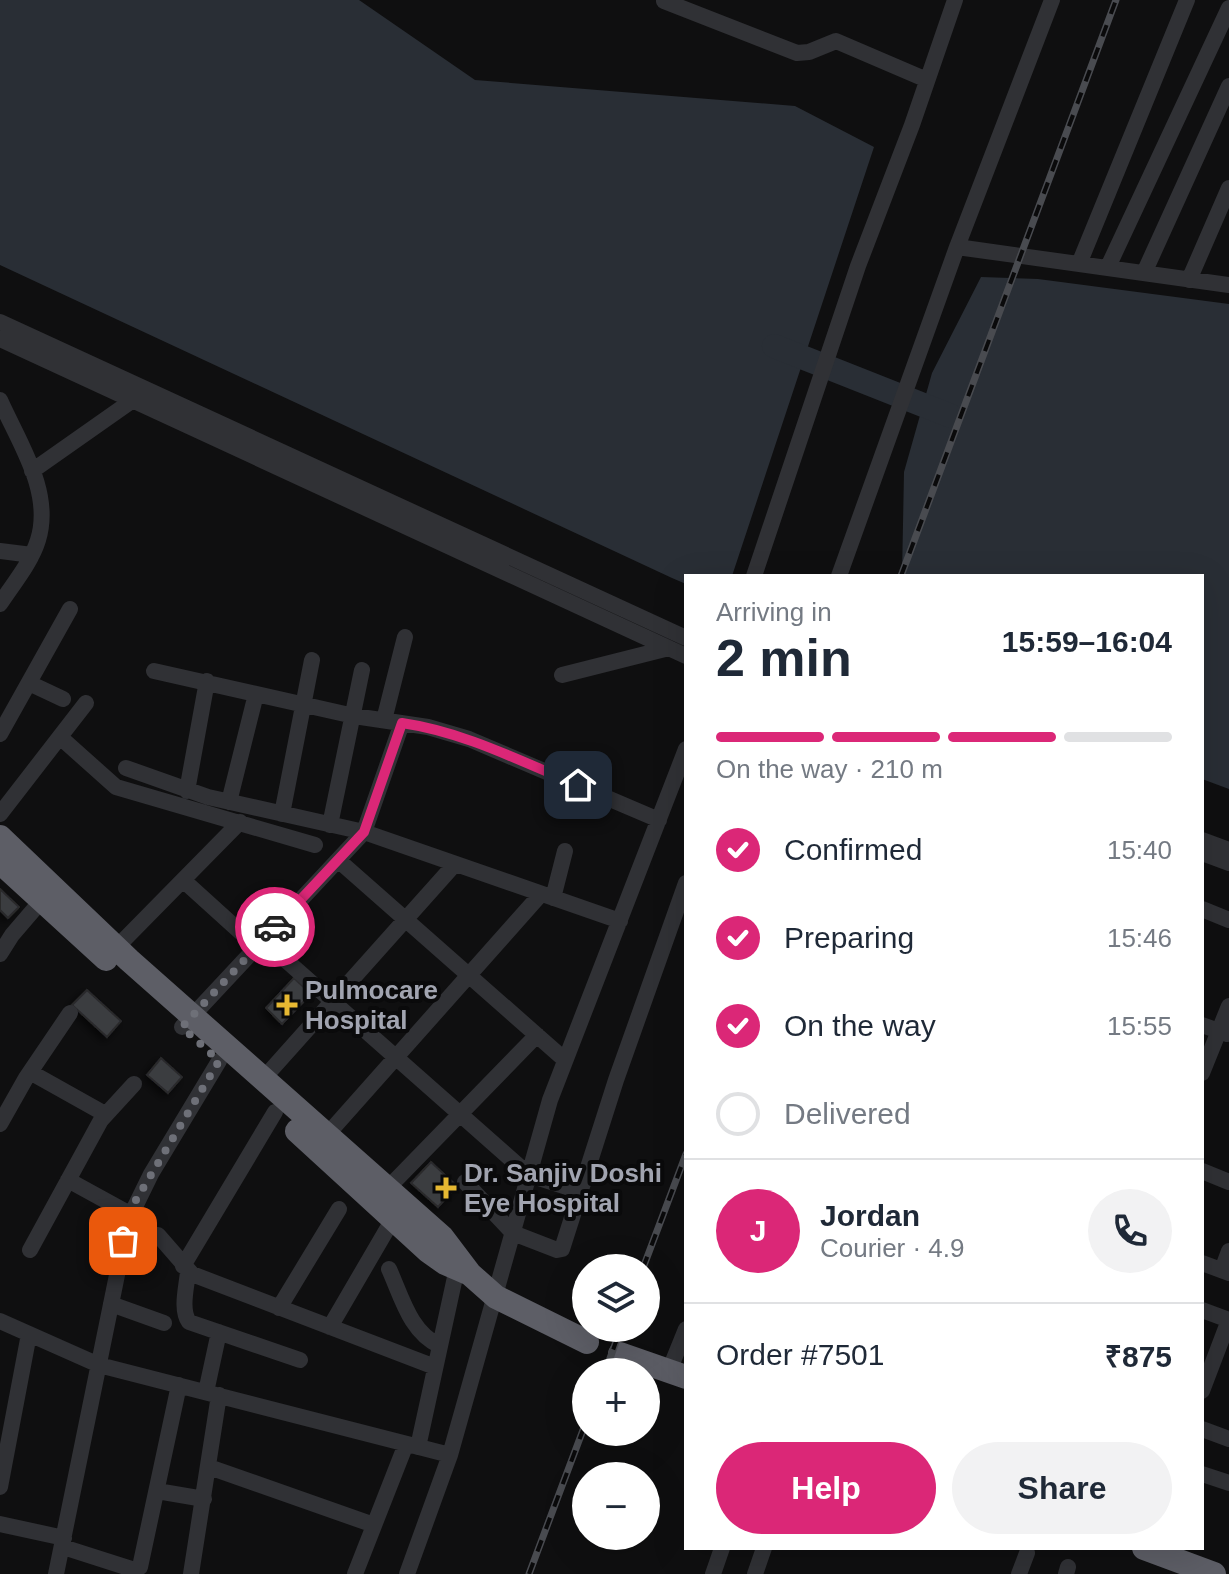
<!DOCTYPE html>
<html lang="en">
<head>
<meta charset="utf-8">
<style>
	:root { --surface:#fff; --page:#f2f2f3; --text:#1f2937; --muted:#747a83; --line:#e0e1e3; --accent:#db2777 }
	body { margin:0; font-family:Arial,sans-serif; background:var(--page); color:var(--text); height:100vh; display:flex; flex-direction:column; font-size:30px; white-space:nowrap }
	* { box-sizing:border-box; margin:0 }
	p { font-size:26px; color:var(--muted) }
	.icon { flex:none; width:44px; height:44px; fill:none; stroke:currentColor; stroke-width:2; stroke-linecap:round; stroke-linejoin:round }
	.map { position:relative; flex:1; overflow:hidden }
	.panel { position:absolute; left:684px; top:574px; width:520px; height:976px; display:flex; flex-direction:column; background:var(--surface); border-radius:0px; box-shadow:0 8px 32px #0002 }
	.panel>* { flex:none }
	.fabs { position:absolute; left:572px; top:1254px; display:grid; gap:16px }
	.fabs a { display:grid; place-items:center; width:88px; height:88px; border-radius:50%; background:var(--surface); box-shadow:0 8px 32px #0002; font-size:40px }
	.pin { position:absolute; display:grid; place-items:center; width:68px; height:68px; color:#fff; margin:-34px; border-radius:16px; box-shadow:0 4px 12px #0006 }
	.courier { position:absolute; display:grid; place-items:center; width:80px; height:80px; margin:-40px; border:6px solid #db2777; border-radius:50%; background:#fff; color:#222; box-shadow:0 2px 10px #0007 }
	.head em { font-style:normal; font-weight:700 }
	.head div { display:flex; flex-direction:column-reverse }
	.head { display:flex; align-items:center; justify-content:space-between; height:136px; padding:0 32px }
	h1 { font-size:52px; font-weight:700; line-height:60px }
	.bar { display:grid; grid-template-columns:repeat(4,1fr); gap:12px 8px; align-content:center; height:96px; padding:0 32px }
	.bar i { height:10px; border-radius:6px; background:var(--line) }
	.bar .current { background:var(--accent) }
	.bar p { grid-column:span 4 }
	.line { display:flex; align-items:center; gap:20px; padding:0 32px; border-top:2px solid var(--line) }
	.line div { flex:1 }
	.round { display:grid; place-items:center; flex:none; width:84px; height:84px; border-radius:42px; background:var(--page) }
	ol { padding:0 32px; list-style:none }
	li { display:flex; align-items:center; gap:24px; height:88px }
	li p { margin-inline-start:auto }
	li .icon { padding:8px; border-radius:50%; background:var(--accent); color:#fff; stroke-width:4 }
	li:last-child { color:var(--muted) }
	li i { width:44px; height:44px; border:4px solid var(--line); border-radius:50% }
	.button { display:flex; gap:16px; margin-top:auto; padding:16px 32px }
	.button a { flex:1; height:92px; border-radius:48px; background:var(--accent); color:#fff; font-size:32px; font-weight:700; line-height:92px; text-align:center }
	.button a+a { background:var(--page); color:var(--text) }
	.map>svg:first-child { display:block }
</style>
</head>
<body>
<div class="map">
<svg width="1229" height="1574" viewBox="0 0 1229 1574">
	<defs>
		<filter id="shadow"><feDropShadow dx="-3.5" dy="3.5" stdDeviation="4" flood-color="#0009"/></filter>
	</defs>
	<rect width="100%" height="100%" fill="#0f0f10"/>
	<!-- water -->
	<path fill="#292e35" d="M 0,0 L 359,0 L 475,80 L 795,106 L 874,147 L 732,576 L 686,576 L 686,584 L 672,578 L 0,265 Z
		M 981,277 L 1038,279 L 1229,304 L 1229,789 L 1202,779 L 1202,576 L 902,576 L 904,472 L 932,373 Z"/>
	<g fill="none" stroke-linecap="round" stroke-linejoin="round">
		<!-- river -->
		<path stroke="#292e35" stroke-width="24" d="M 774,346 L 951,416"/>
	</g>
	<!-- building -->
	<path fill="#3b3c40" stroke="#29292c" stroke-width="2" filter="url(#shadow)" d="M 0,889 L 19,907 L 8,918 L 0,910 Z
		M 294,978 L 311,994 L 282,1024 L 266,1008 Z
		M 87,990 L 121,1021 L 107,1037 L 72,1005 Z
		M 161,1058 L 182,1077 L 168,1093 L 147,1075 Z
		M 431,1162 L 457,1186 L 438,1207 L 411,1183 Z"/>
	<g fill="none" stroke-linecap="round" stroke-linejoin="round">
		<!-- minor -->
		<path stroke="#303135" stroke-width="16" d="M 664,1 L 797,53 L 809,52 L 836,41 L 927,80
			M 957,247 L 1229,285
			M 1079,264 L 1187,0
			M 1108,267 L 1229,8
			M 1144,273 L 1229,86
			M 1189,280 L 1229,188
			M 0,322 L 686,638
			M 0,339 L 686,656
			M 0,400 C 19,443 53,492 38,540 C 31,563 13,584 0,604
			M 32,471 L 133,400
			M 0,551 L 32,555
			M 754,576 L 858,266 L 912,125 L 955,0
			M 839,576 L 957,247 L 1052,0
			M 154,671 L 354,716 L 428,727 L 469,739 L 659,820
			M 562,675 L 669,648
			M 29,683 L 63,699
			M 384,720 L 405,637
			M 0,734 L 70,609
			M 60,737 L 116,787 L 315,845
			M 126,768 L 208,797 L 364,832 L 620,921
			M 187,791 L 207,681
			M 229,802 L 256,694
			M 0,814 L 86,703
			M 282,814 L 312,660
			M 330,825 L 362,670
			M 1202,840 L 1229,850
			M 1202,853 L 1229,863
			M 338,860 L 565,1060
			M 183,880 L 257,947
			M 553,898 L 565,851
			M 1202,909 L 1229,920
			M 263,940 L 529,1175 L 582,1192
			M 116,948 L 240,822
			M 0,954 L 12,935 L 48,893
			M 1202,1025 L 1227,1034
			M 182,1027 L 364,832 L 402,723
			M 30,1072 L 105,1114
			M 1202,1073 L 1229,1006
			M 263,1079 L 455,864
			M 0,1124 L 26,1078 L 70,1013
			M 326,1136 L 541,894
			M 1202,1171 L 1229,1182
			M 68,1180 L 130,1214
			M 465,1182 L 513,1233 L 557,1250 L 562,1249 L 616,1080 L 686,883
			M 387,1189 L 537,1035
			M 123,1241 L 158,1235 L 192,1274 L 435,1367
			M 30,1250 L 101,1120 L 134,1084
			M 1202,1263 L 1229,1273
			M 183,1266 L 275,1112
			M 389,1269 C 402,1298 410,1332 440,1346
			M 1222,1270 L 1229,1251
			M 188,1271 C 187,1286 180,1309 189,1322 L 300,1360
			M 111,1304 L 164,1323
			M 279,1308 L 339,1209
			M 1202,1310 L 1229,1320
			M 0,1321 L 99,1365 L 450,1455
			M 330,1327 L 393,1219
			M 669,1371 L 686,1329
			M 1202,1391 L 1229,1320
			M 206,1392 L 219,1332
			M 1202,1429 L 1229,1439
			M 418,1447 L 457,1268
			M 209,1467 L 374,1525
			M 1202,1474 L 1229,1483
			M 0,1487 L 29,1334
			M 157,1491 L 204,1499
			M 0,1524 L 64,1538
			M 63,1547 L 132,1569 L 140,1567 L 179,1385
			M 56,1574 L 128,1221 L 151,1174 L 219,1061
			M 191,1574 L 219,1395
			M 355,1574 L 406,1444
			M 407,1574 L 450,1455 L 550,1100 L 686,749
			M 713,1574 L 722,1548
			M 755,1574 L 764,1548
			M 1019,1574 L 1027,1553
			M 1066,1574 L 1068,1567"/>
		<!-- highway -->
		<path stroke="#5d5e66" stroke-width="24" d="M 0,837 L 129,960 L 442,1237 L 470,1274 L 496,1297 L 587,1342
			M 0,862 L 106,959
			M 297,1131 L 428,1251 L 445,1263 L 468,1273
			M 620,1354 L 686,1377
			M 1144,1548 L 1214,1574"/>
		<!-- rail casing -->
		<g stroke="#494b50" stroke-width="7">
			<path id="rail" d="M 901,576 L 1116,0
				M 643,1268 L 686,1154
				M 605,1372 L 621,1328
				M 529,1574 L 586,1422"/>
		</g>
		<!-- rail -->
		<use href="#rail" stroke="#0a0a0b" stroke-width="4" stroke-dasharray="12" stroke-linecap="butt"/>
	</g>
	<g fill="none" stroke-linecap="round" stroke-linejoin="round">
		<!-- done -->
		<path stroke="#6e7078" stroke-width="8" stroke-dasharray="0 14.4" d="M 123,1241 L 133,1205 L 219,1061 L 182,1027 L 275,927"/>
		<!-- route -->
		<path stroke="#db2777" stroke-width="10" d="M 275,927 L 364,832 L 402,723 C 464,732 520,761 578,785"/>
	</g>
	<!-- markers -->
	<g fill="#e6b832" stroke="#0a0a0b" stroke-width="3">
		<path d="M283 993h8v8h8v8h-8v8h-8v-8h-8v-8h8z"/>
		<path d="M442 1176h8v8h8v8h-8v8h-8v-8h-8v-8h8z"/>
	</g>
	<g text-anchor="middle" dominant-baseline="central" stroke-width="8" stroke-linejoin="round" paint-order="stroke">
		<!-- poi labels -->
		<g font-size="26" font-weight="bold" fill="#a1a4b0" stroke="#0a0a0b" text-anchor="start">
			<text x="305" y="990">Pulmocare<tspan x="305" dy="30">Hospital</tspan></text>
			<text x="464" y="1173">Dr. Sanjiv Doshi<tspan x="464" dy="30">Eye Hospital</tspan></text>
		</g>
	</g>
</svg>
<div class="fabs">
<a><svg class="icon" aria-label="layers" viewBox="0 0 24 24"><path d="M12 4l9 5-9 5-9-5zM3 14l9 5 9-5"/></svg></a>
<a>+</a>
<a>−</a>
</div>
<div class="pin" style="left:123px;top:1241px;background:#ea580c"><svg class="icon" aria-label="bag" viewBox="0 0 24 24"><path d="M5 8h14l-1 12H6zM9 8a3 3 0 0 1 6 0"/></svg></div>
<div class="pin" style="left:578px;top:785px;background:#1f2937"><svg class="icon" aria-label="home" viewBox="0 0 24 24"><path d="M3 11l9-7 9 7M6 9v11h12V9"/></svg></div>
<div class="courier" style="left:275px;top:927px"><svg class="icon" aria-label="car" viewBox="0 0 24 24"><path d="M5 17H2v-5l4-1 3-4h7l3 4 3 1v5h-3M9 17h6M6 11h13"/><circle cx="7" cy="17" r="2"/><circle cx="17" cy="17" r="2"/></svg></div>
<section class="panel">
<div class="head"><div><h1>2 min</h1><p>Arriving in</p></div><em>15:59–16:04</em></div>
<div class="bar"><i class="current"></i><i class="current"></i><i class="current"></i><i></i><p>On the way · 210 m</p></div>
<ol>
<li><svg class="icon" aria-label="check" viewBox="0 0 24 24"><path d="M5 12l5 5 9-10"/></svg>Confirmed<p>15:40</p></li>
<li><svg class="icon" aria-label="check" viewBox="0 0 24 24"><path d="M5 12l5 5 9-10"/></svg>Preparing<p>15:46</p></li>
<li><svg class="icon" aria-label="check" viewBox="0 0 24 24"><path d="M5 12l5 5 9-10"/></svg>On the way<p>15:55</p></li>
<li><i></i>Delivered</li>
</ol>
<div class="line" style="height:144px"><b class="round" style="background:var(--accent);color:#fff">J</b><div><b>Jordan</b><p>Courier · 4.9</p></div><a class="round"><svg class="icon" aria-label="phone" viewBox="0 0 24 24"><path d="M5 4h4l2 5-3 2q2 4 5 5l2-3 5 2v4C11 20 4 13 5 4z"/></svg></a></div>
<div class="line" style="height:104px"><div>Order #7501</div><b>₹875</b></div>
<div class="button"><a>Help</a><a>Share</a></div>
</section>
</div>
</body>
</html>
